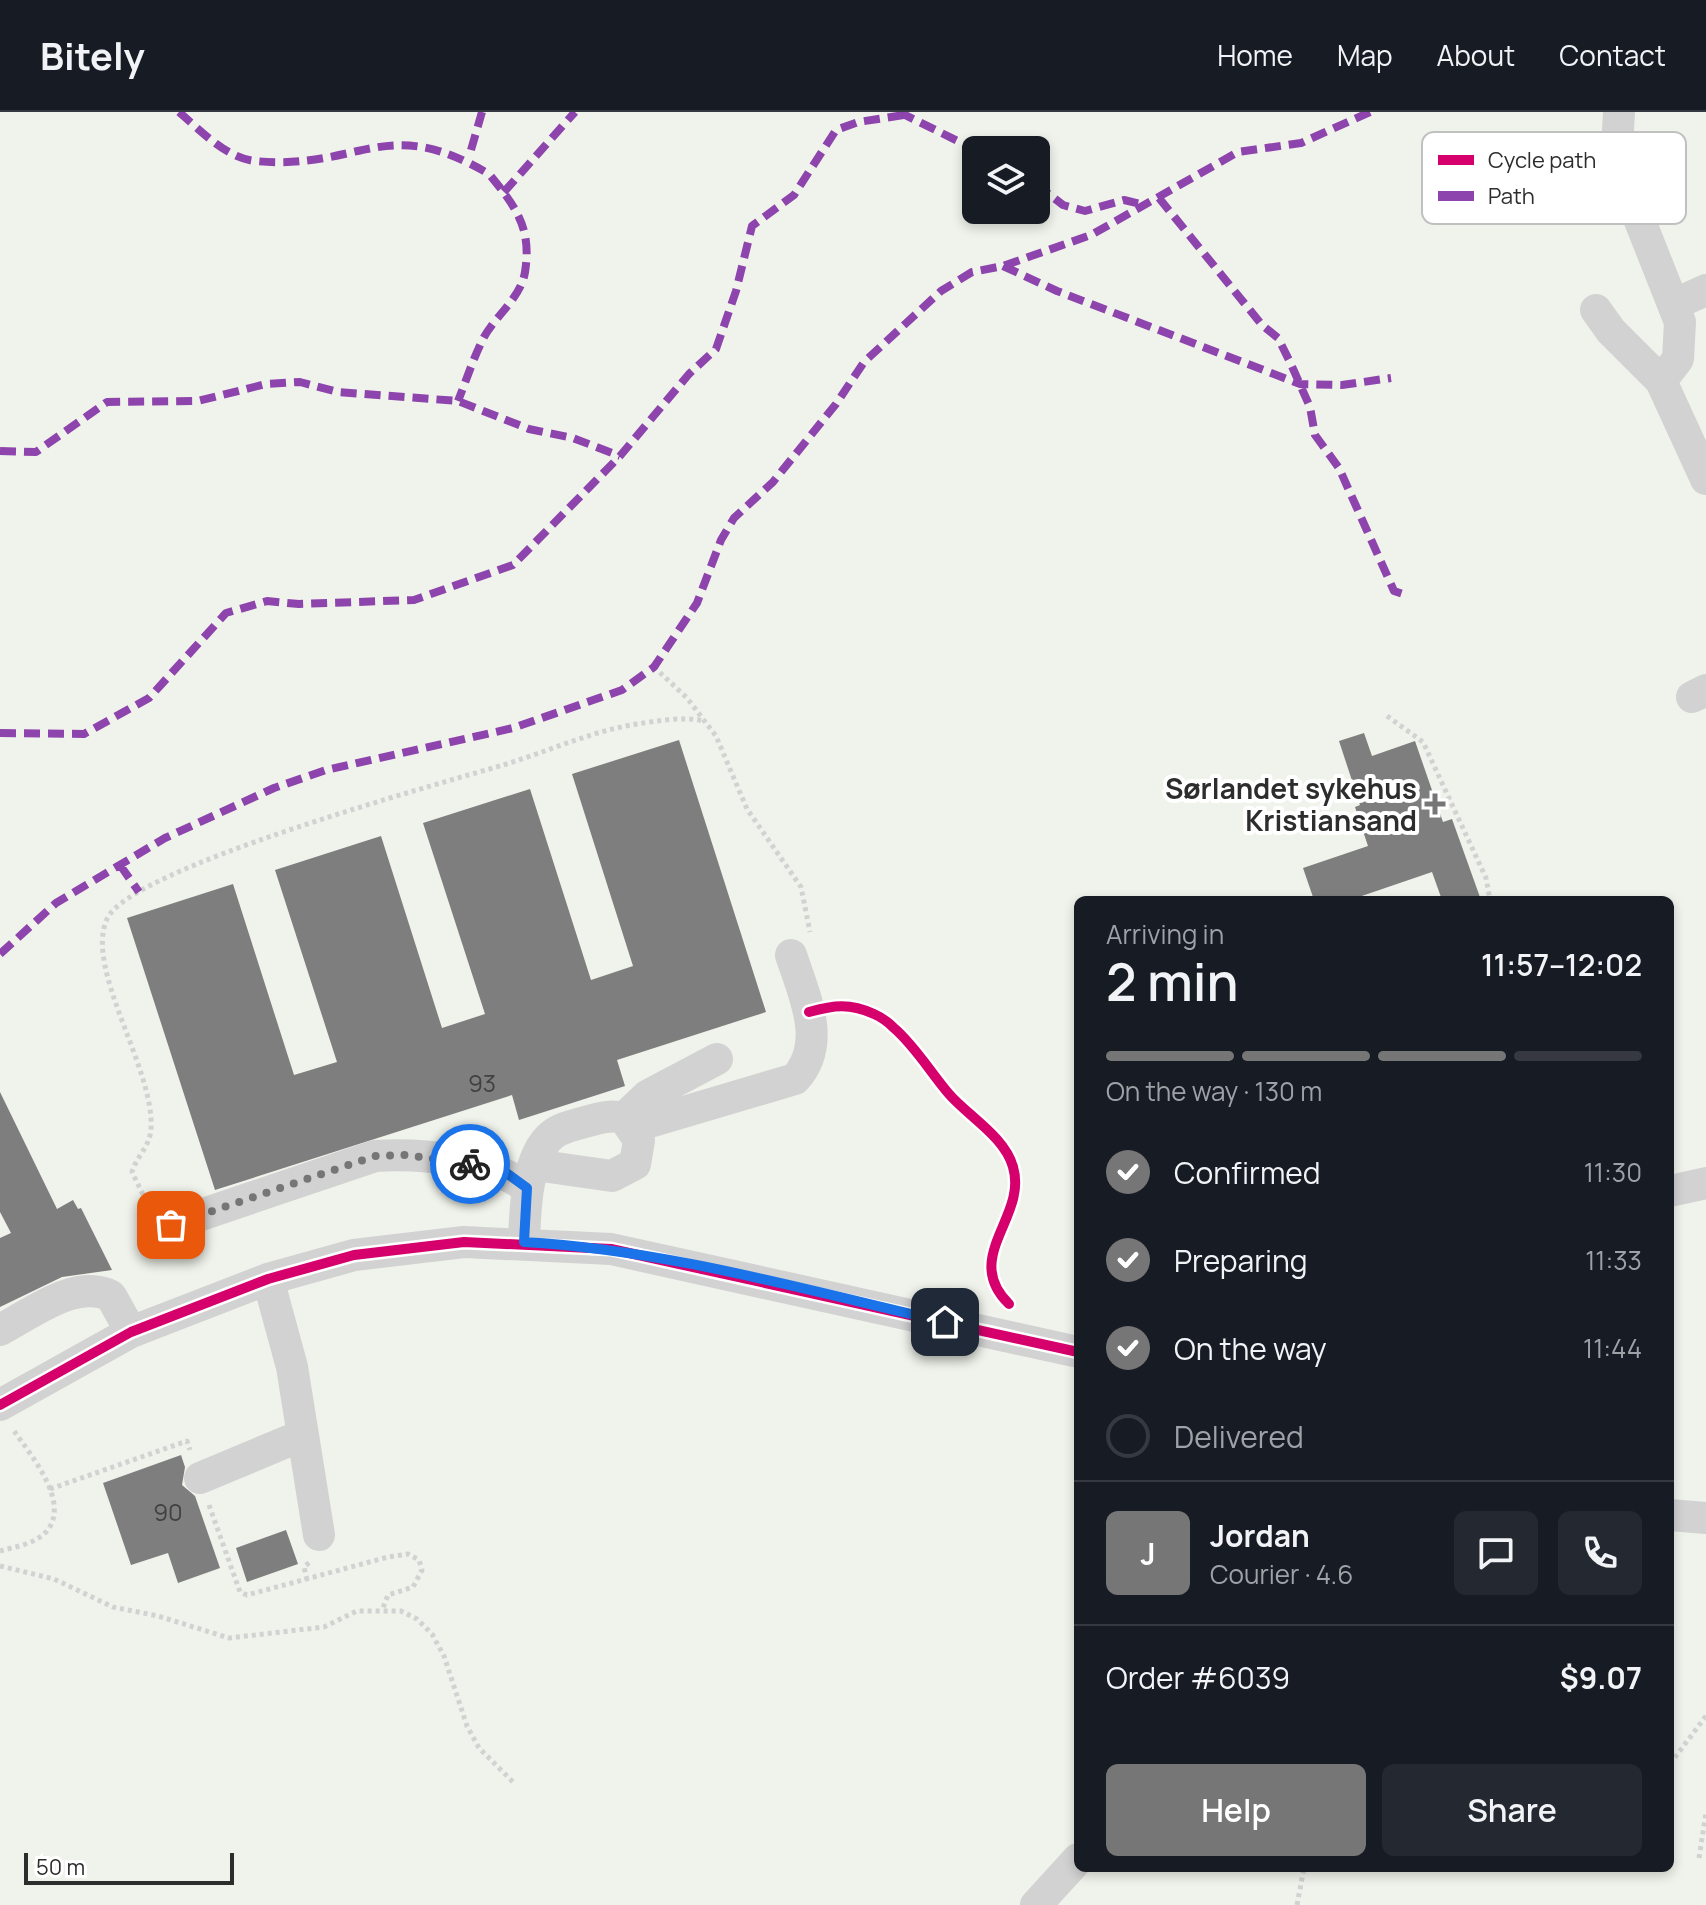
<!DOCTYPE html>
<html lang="en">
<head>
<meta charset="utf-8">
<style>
	:root { --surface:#171b24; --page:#242831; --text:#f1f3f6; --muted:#9ea1a6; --line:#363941; --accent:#767676 }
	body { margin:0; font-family:Manrope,sans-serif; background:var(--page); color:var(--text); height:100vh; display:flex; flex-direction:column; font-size:30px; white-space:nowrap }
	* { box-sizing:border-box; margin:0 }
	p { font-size:26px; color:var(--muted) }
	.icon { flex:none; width:44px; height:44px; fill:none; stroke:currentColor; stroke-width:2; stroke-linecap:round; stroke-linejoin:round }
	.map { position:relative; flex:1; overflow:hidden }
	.sheet { position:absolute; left:1074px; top:784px; width:600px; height:976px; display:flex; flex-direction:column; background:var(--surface); border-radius:12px; box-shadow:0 4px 12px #0003 }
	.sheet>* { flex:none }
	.tools { position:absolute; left:962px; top:24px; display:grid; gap:16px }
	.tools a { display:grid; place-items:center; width:88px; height:88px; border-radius:12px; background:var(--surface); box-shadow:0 4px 12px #0003; font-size:40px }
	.scale { position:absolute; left:24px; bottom:20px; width:210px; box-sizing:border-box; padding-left:8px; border:4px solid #2d2d2d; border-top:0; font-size:22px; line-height:28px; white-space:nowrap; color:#2d2d2d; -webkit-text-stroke:6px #fff; paint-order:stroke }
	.pin { position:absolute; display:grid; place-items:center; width:68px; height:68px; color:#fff; margin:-34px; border-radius:16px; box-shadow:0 4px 12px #0006 }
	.courier { position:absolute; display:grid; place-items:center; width:80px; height:80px; margin:-40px; border:6px solid #1a73e8; border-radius:50%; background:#fff; color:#222; box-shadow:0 2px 10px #0007 }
	.summary em { font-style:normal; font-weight:600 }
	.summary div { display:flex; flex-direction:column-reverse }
	.summary { display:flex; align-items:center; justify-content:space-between; height:136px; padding:0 32px }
	h1 { font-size:52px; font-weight:600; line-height:60px }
	.bar { display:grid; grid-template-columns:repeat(4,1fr); gap:12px 8px; align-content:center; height:96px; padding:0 32px }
	.bar i { height:10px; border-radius:6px; background:var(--line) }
	.bar .selected { background:var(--accent) }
	.bar p { grid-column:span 4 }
	.line { display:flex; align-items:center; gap:20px; padding:0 32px; border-top:2px solid var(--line) }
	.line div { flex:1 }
	.round { display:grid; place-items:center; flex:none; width:84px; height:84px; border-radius:12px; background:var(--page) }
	ol { padding:0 32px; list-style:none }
	li { display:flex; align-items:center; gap:24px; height:88px }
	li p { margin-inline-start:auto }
	li .icon { padding:8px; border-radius:50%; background:var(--accent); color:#fff; stroke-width:4 }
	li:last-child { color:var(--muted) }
	li i { width:44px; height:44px; border:4px solid var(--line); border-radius:50% }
	.primary-button { display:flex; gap:16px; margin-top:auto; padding:16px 32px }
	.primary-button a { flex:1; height:92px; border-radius:12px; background:var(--accent); color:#fff; font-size:32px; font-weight:600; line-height:92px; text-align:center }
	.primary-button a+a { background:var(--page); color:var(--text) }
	header { display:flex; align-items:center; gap:48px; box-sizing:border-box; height:112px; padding:0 40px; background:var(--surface); border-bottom:2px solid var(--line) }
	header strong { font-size:38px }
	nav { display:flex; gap:44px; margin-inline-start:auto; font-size:28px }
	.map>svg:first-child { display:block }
</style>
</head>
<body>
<header>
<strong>Bitely</strong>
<nav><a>Home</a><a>Map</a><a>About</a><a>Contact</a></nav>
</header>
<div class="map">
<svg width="1706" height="1793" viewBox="0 0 1706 1793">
	<rect width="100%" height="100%" fill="#fff"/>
	<!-- green -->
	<path fill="#f0f3eb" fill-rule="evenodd" d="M 0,0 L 1706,0 L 1706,1793 L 0,1793 ZM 976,38 L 1036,38 L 1036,98 L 976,98 ZM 1078,788 L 1670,788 L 1670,1756 L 1078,1756 Z"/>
	<!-- building -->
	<path fill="#7e7e7e" d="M 1364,621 L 1372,644 L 1415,629 L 1443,710 L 1452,707 L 1481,788 L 1442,788 L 1432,760 L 1350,788 L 1314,788 L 1303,756 L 1368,734 L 1355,695 L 1360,693 L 1339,629 Z
		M 679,628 L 766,900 L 617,948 L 625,974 L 519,1008 L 512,983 L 215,1078 L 127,806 L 233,772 L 294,963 L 337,950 L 275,758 L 381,724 L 442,916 L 485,902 L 423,711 L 530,677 L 591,868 L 633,854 L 572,662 Z
		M 0,980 L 57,1097 L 73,1088 L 78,1097 L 81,1096 L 112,1158 L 62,1165 L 0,1195 L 0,1126 L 11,1121 L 0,1100 Z
		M 181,1343 L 185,1355 L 182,1373 L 195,1384 L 220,1456 L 178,1471 L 168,1441 L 131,1453 L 103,1371 Z
		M 286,1418 L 298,1452 L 247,1470 L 236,1436 Z"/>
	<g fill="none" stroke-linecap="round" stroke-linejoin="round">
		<!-- path -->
		<path stroke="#d2d2d2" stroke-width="5" stroke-dasharray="4 4" stroke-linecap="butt" d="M 654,555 L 687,586 L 716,624 L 747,697 L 801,775 L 810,820
			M 1387,604 L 1423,630 L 1486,766 L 1490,788
			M 150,1097 L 132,1060 C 137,1044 150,1034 151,1017 C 155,957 84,857 107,807 C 129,756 439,672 503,653 C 547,640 591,619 637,612 C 657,609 683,604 703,609
			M 50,1377 L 187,1329 L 190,1338
			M 209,1393 L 240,1480 L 247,1483 L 388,1445 L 408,1442 L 419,1448 L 422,1458 L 413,1475 L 388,1483 L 383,1496
			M 0,1439 C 14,1435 35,1432 46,1420 C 72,1391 30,1342 14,1319
			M 0,1454 L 54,1467 L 113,1495 L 158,1504 L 229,1526 L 324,1515 L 357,1499 L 401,1499 L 417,1507 L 432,1522 L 444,1544 L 467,1614 L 479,1636 L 514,1671
			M 307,1468 L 304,1455 L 311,1449
			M 1670,1652 L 1706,1604
			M 1699,1746 L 1706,1701
			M 1297,1793 L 1304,1756"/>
		<!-- minor -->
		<path stroke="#d2d2d2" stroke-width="32" d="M 1619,0 L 1617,36 L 1623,66 L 1680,210 L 1678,247 L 1661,269 L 1706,367
			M 1675,192 L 1706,178
			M 1596,198 L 1611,219 L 1661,269
			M 1692,585 L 1706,578
			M 624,1006 L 647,984 L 717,947
			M 633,1015 L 795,967 C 828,931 804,883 791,843
			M 1670,1079 L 1706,1071
			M 171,1113 L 375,1044 C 420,1041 491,1047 527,1076
			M 524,1130 C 525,1100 526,1044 552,1023 C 560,1016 571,1014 581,1011 C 596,1007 609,1002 624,1006 L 639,1028 L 635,1052 L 612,1064 L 535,1053
			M 268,1167 L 292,1255 L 319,1423
			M 0,1218 C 31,1202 76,1166 111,1184 L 131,1220
			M 0,1293 L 131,1220 L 268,1167 L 354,1143 L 464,1130 L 611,1137 L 1078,1240
			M 200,1366 L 303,1323
			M 1670,1403 L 1706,1406
			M 1036,1793 L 1078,1747"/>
		<!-- quiet -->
		<path stroke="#8e44ad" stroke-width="8" stroke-dasharray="16 8" stroke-linecap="butt" d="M 179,0 C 200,18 226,46 255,49 C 361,59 384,0 489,62 C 516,95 532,116 525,160 C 521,186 494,205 483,227 C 473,247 466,269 458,289
			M 899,0 L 976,38
			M 471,38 L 482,0
			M 1036,72 L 1063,93 L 1085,99 L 1124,88 L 1145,93
			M 504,80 L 575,0
			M 1159,86 L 1262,213 L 1278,226 L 1290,250 L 1310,295 L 1315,323 L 1339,356 L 1394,479 L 1409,484
			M 1003,154 L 1057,179 L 1300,272 L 1342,273 L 1391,266
			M 0,339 L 36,340 L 107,290 L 198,289 L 266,272 L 300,270 L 338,280 L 458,289 L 529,317 L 573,326 L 620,344
			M 0,621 L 84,622 L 149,586 L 226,501 L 267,489 L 299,492 L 414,488 L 513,453 L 620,344 L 689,262 L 716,237 L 736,179 L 752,114 L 794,83 L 836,18 L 858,10 L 904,3
			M 120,753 L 139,780
			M 0,842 L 56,791 L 165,726 L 274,676 L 326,658 L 513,616 L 622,578 L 654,555 L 697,491 L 721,428 L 734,406 L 773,370 L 836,292 L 864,250 L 941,179 L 972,160 L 1003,154 L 1091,123 L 1238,40 L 1301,31 L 1370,0"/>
		<!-- cycleway casing -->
		<g stroke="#fff" stroke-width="15">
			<path id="cycleway" d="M 809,900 C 834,893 850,891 874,902 C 881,905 889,911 894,916 C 915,934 931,961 949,982 C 968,1004 1005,1025 1013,1055 C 1028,1105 961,1145 1009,1192
				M 0,1293 L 131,1220 L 268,1167 L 354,1143 L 464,1130 L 611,1137 L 1078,1240"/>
		</g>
		<!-- cycleway -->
		<use href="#cycleway" stroke="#d6006c" stroke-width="10"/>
	</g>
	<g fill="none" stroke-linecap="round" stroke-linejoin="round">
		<!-- done -->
		<path stroke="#767676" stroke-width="8" stroke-dasharray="0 14.4" d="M 171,1113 L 375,1044 L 406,1043 L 470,1052"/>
		<!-- route -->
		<path stroke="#1a73e8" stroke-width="10" d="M 470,1052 L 505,1060 L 527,1076 L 524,1130 C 666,1138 806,1178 945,1210"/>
	</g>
	<!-- markers -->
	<path fill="#767676" stroke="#fff" stroke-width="3" d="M1431 680h8v8h8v8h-8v8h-8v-8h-8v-8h8z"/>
	<g text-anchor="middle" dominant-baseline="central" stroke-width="8" stroke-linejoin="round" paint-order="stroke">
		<!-- number labels -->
		<g font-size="24" fill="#414141">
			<text x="482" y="970">93</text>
			<text x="168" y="1399">90</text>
		</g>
		<!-- poi labels -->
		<g font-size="28" font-weight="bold" fill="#2d2d2d" stroke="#fff" text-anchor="end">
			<text x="1417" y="676">Sørlandet sykehus<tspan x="1417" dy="32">Kristiansand</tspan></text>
		</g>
	</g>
	<!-- legend -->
	<rect x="1422" y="20" width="264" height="92" rx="12" fill="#fff" stroke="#c0c0c0" stroke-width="2"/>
	<rect x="1438" y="43" width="36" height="10" fill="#d6006c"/>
	<rect x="1438" y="79" width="36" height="10" fill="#8e44ad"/>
	<g font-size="22" fill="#2d2d2d">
		<text x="1488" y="56">Cycle path</text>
		<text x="1488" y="92">Path</text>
	</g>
</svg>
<div class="tools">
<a><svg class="icon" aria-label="layers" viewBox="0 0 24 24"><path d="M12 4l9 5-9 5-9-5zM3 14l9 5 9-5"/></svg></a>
</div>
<div class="scale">50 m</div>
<div class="pin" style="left:171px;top:1113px;background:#ea580c"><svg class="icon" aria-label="bag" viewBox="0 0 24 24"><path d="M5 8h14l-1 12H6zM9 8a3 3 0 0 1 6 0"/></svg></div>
<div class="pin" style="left:945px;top:1210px;background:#1f2937"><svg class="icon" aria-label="home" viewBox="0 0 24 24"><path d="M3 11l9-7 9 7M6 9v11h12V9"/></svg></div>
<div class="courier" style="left:470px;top:1052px"><svg class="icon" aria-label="bike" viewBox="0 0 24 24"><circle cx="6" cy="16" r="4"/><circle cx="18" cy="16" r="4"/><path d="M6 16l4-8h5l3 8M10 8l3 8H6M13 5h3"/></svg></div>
<section class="sheet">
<div class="summary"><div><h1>2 min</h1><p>Arriving in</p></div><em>11:57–12:02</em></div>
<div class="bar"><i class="selected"></i><i class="selected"></i><i class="selected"></i><i></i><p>On the way · 130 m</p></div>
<ol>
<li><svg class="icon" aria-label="check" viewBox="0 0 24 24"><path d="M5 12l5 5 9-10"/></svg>Confirmed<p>11:30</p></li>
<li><svg class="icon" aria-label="check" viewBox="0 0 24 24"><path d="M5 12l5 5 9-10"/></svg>Preparing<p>11:33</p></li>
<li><svg class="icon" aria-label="check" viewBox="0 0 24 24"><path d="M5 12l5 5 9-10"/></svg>On the way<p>11:44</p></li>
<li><i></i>Delivered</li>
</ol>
<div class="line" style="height:144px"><b class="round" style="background:var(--accent);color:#fff">J</b><div><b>Jordan</b><p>Courier · 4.6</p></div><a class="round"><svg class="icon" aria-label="chat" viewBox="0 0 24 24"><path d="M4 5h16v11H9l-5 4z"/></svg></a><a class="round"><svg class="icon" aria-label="phone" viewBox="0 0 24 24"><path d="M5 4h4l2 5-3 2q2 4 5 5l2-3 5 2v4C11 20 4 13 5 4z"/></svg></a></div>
<div class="line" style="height:104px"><div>Order #6039</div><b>$9.07</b></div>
<div class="primary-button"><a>Help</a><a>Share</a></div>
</section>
</div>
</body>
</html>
